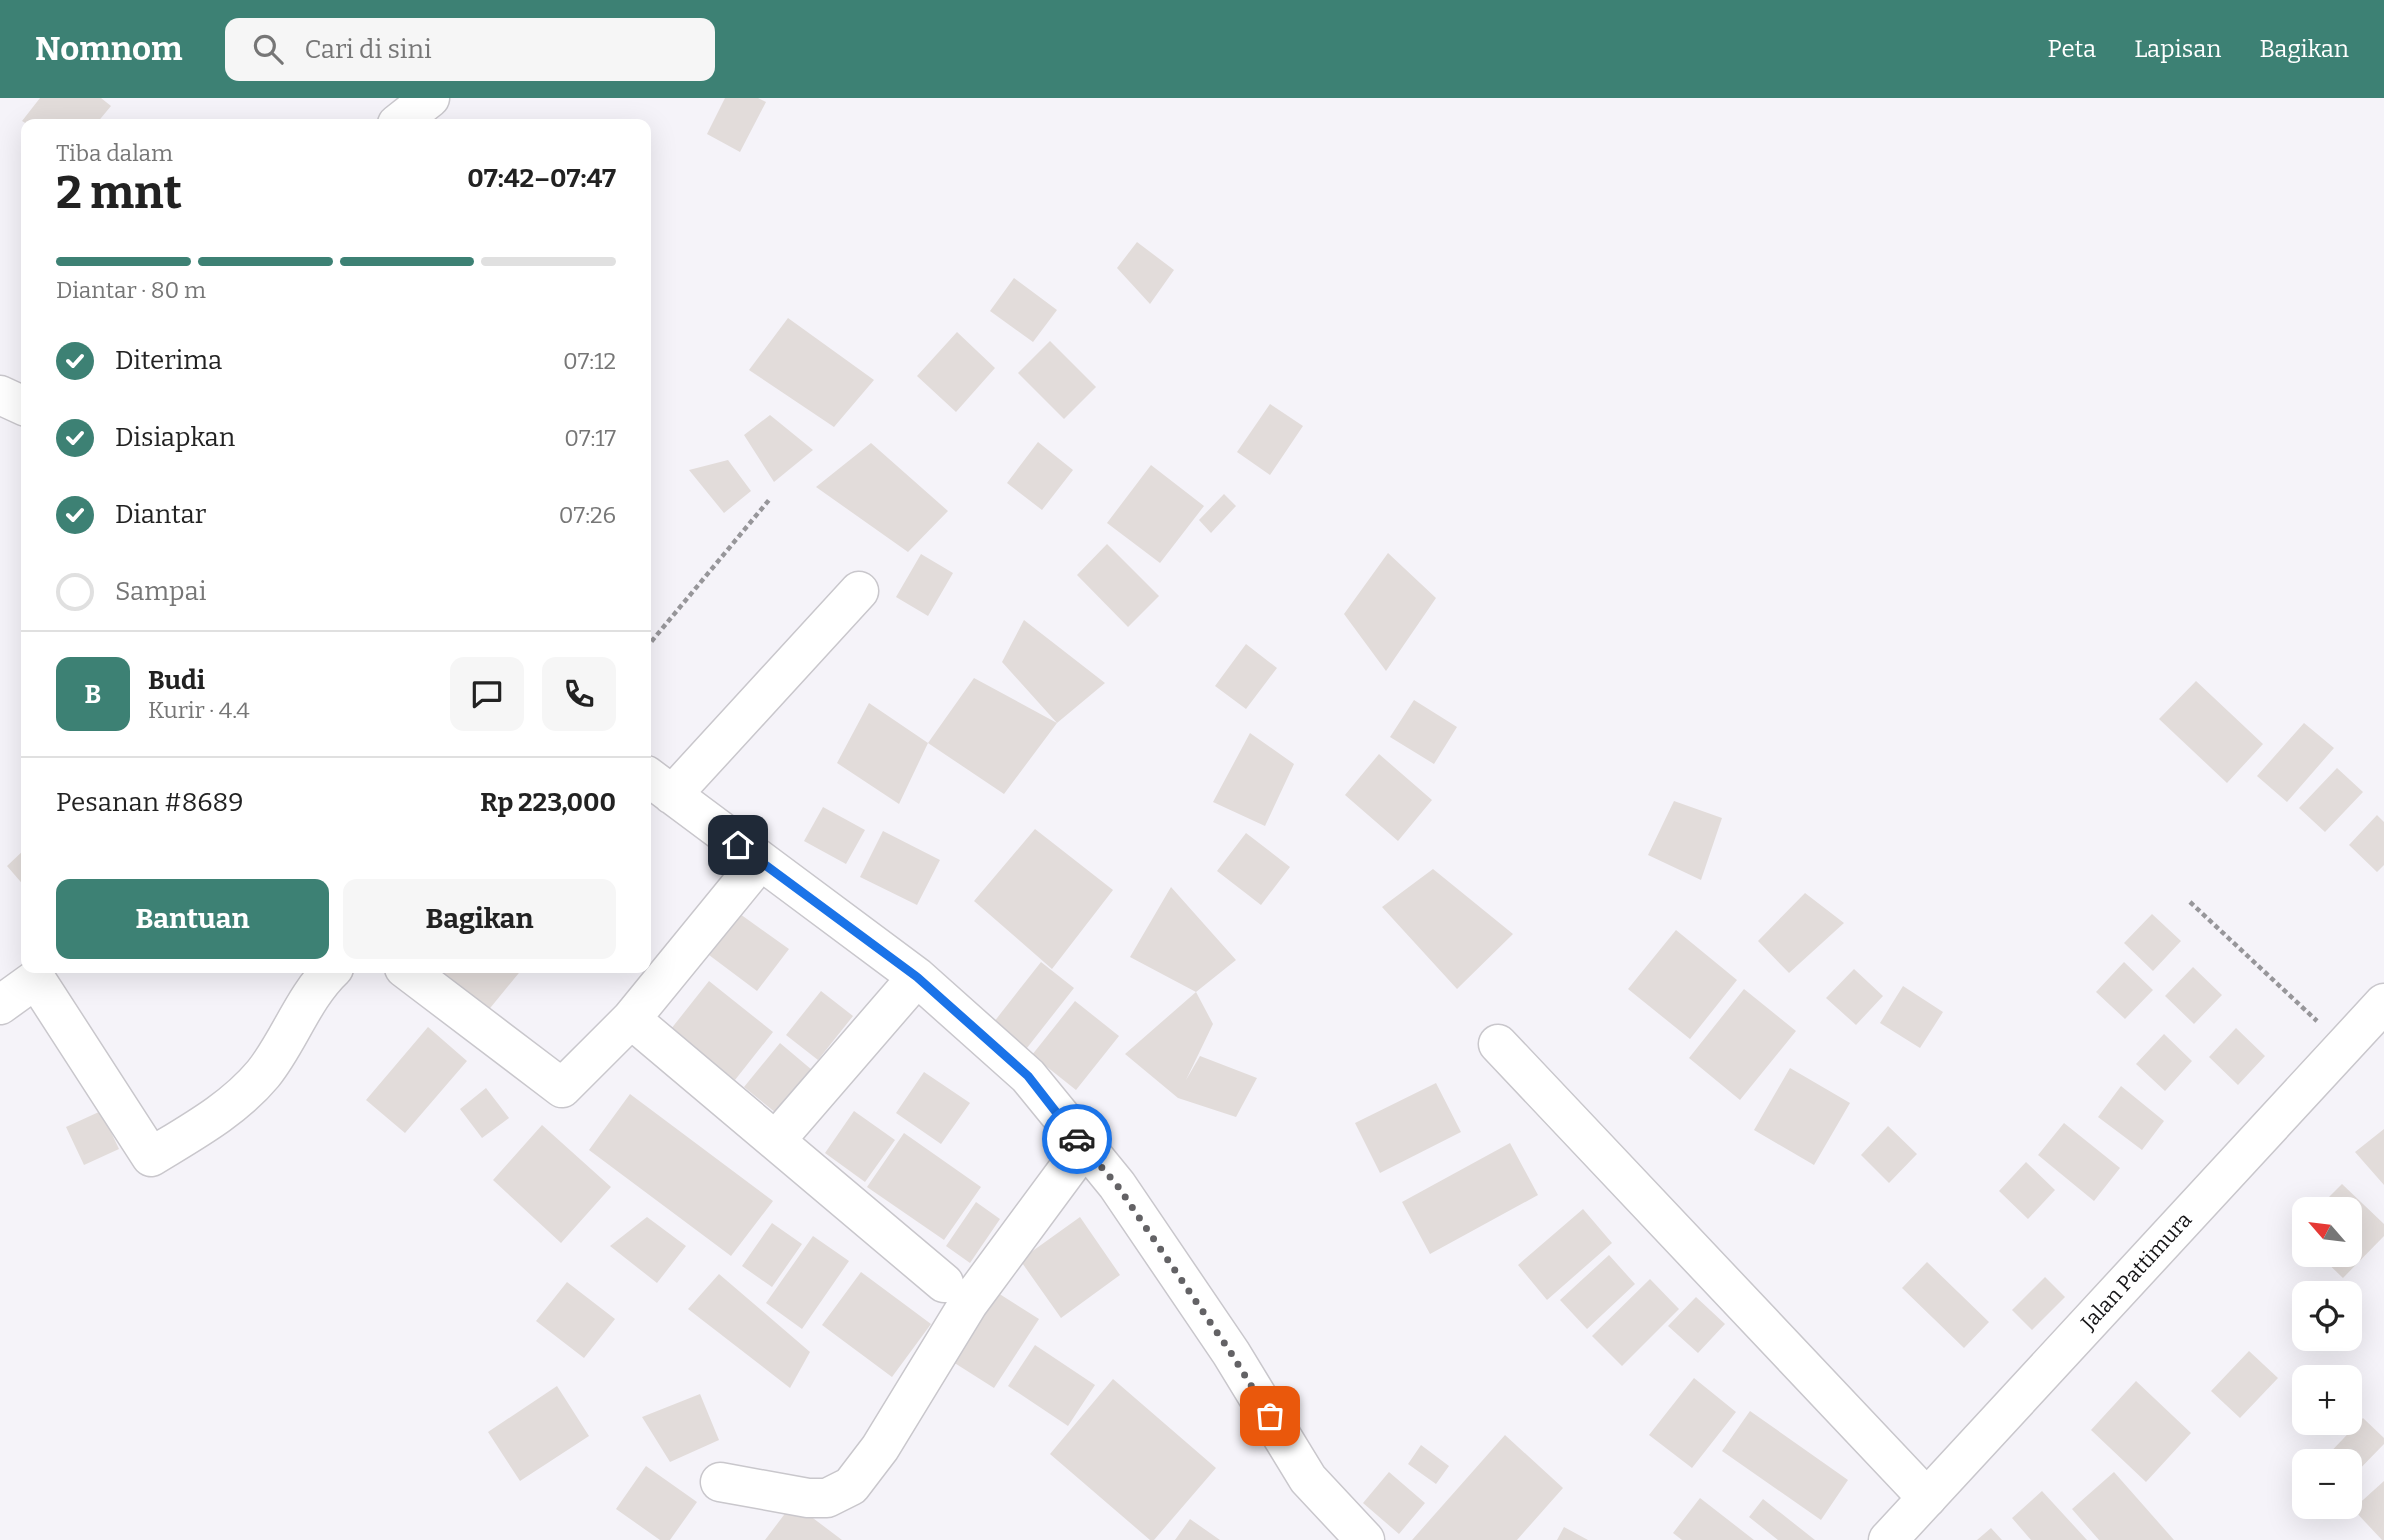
<!DOCTYPE html>
<html lang="id">
<head>
<meta charset="utf-8">
<style>
	:root { --surface:#fff; --page:#f6f6f6; --text:#222; --muted:#767676; --line:#e0e0e0; --accent:#3d8174 }
	body { margin:0; font-family:Bitter,serif; background:var(--page); color:var(--text); height:100vh; display:flex; flex-direction:column; font-size:26px; white-space:nowrap }
	* { box-sizing:border-box; margin:0 }
	p { font-size:23px; color:var(--muted) }
	.icon { flex:none; width:38px; height:38px; fill:none; stroke:currentColor; stroke-width:2; stroke-linecap:round; stroke-linejoin:round }
	.map { position:relative; flex:1; overflow:hidden }
	.side { position:absolute; left:21px; top:21px; width:630px; height:854px; display:flex; flex-direction:column; background:var(--surface); border-radius:14px; box-shadow:0 7px 28px #0002 }
	.side>* { flex:none }
	.needle { width:46px; rotate:298deg }
	.fabs { position:absolute; left:2292px; top:1099px; display:grid; gap:14px }
	.fabs a { display:grid; place-items:center; width:70px; height:70px; border-radius:14px; background:var(--surface); box-shadow:0 7px 28px #0002; font-size:35px }
	.pin { position:absolute; display:grid; place-items:center; width:60px; height:60px; color:#fff; margin:-30px; border-radius:14px; box-shadow:0 4px 10px #0006 }
	.courier { position:absolute; display:grid; place-items:center; width:70px; height:70px; margin:-35px; border:5px solid #1a73e8; border-radius:50%; background:#fff; color:#222; box-shadow:0 2px 9px #0007 }
	.headline em { font-style:normal; font-weight:700 }
	.headline div { display:flex; flex-direction:column-reverse }
	.headline { display:flex; align-items:center; justify-content:space-between; height:119px; padding:0 35px }
	h1 { font-size:46px; font-weight:700; line-height:52px }
	.bar { display:grid; grid-template-columns:repeat(4,1fr); gap:10px 7px; align-content:center; height:84px; padding:0 35px }
	.bar i { height:9px; border-radius:5px; background:var(--line) }
	.bar .active { background:var(--accent) }
	.bar p { grid-column:span 4 }
	.line { display:flex; align-items:center; gap:18px; padding:0 35px; border-top:2px solid var(--line) }
	.line div { flex:1 }
	.round { display:grid; place-items:center; flex:none; width:74px; height:74px; border-radius:14px; background:var(--page) }
	ol { padding:0 35px; list-style:none }
	li { display:flex; align-items:center; gap:21px; height:77px }
	li p { margin-inline-start:auto }
	li .icon { padding:7px; border-radius:50%; background:var(--accent); color:#fff; stroke-width:4 }
	li:last-child { color:var(--muted) }
	li i { width:38px; height:38px; border:4px solid var(--line); border-radius:50% }
	.action { display:flex; gap:14px; margin-top:auto; padding:14px 35px }
	.action a { flex:1; height:80px; border-radius:14px; background:var(--accent); color:#fff; font-size:28px; font-weight:700; line-height:80px; text-align:center }
	.action a+a { background:var(--page); color:var(--text) }
	header { display:flex; align-items:center; gap:42px; box-sizing:border-box; height:98px; padding:0 35px; background:var(--accent); color:#fff }
	header strong { font-size:33px }
	nav { display:flex; gap:38px; margin-inline-start:auto; font-size:24px }
	.search { width:490px; height:63px; background:var(--page); display:flex; align-items:center; gap:18px; box-sizing:border-box; padding:0 24px; border-radius:14px; color:var(--muted); font-size:26px }
	.map>svg:first-child { display:block }
</style>
</head>
<body>
<header>
<strong>Nomnom</strong>
<div class="search"><svg class="icon" aria-label="search" viewBox="0 0 24 24"><circle cx="10" cy="10" r="6"/><path d="M15 15l6 6"/></svg>Cari di sini</div>
<nav><a>Peta</a><a>Lapisan</a><a>Bagikan</a></nav>
</header>
<div class="map">
<svg width="2384" height="1442" viewBox="0 0 2384 1442">
	<rect width="100%" height="100%" fill="#f5f3f9"/>
	<!-- building -->
	<path fill="#e2dcda" d="M 40,0 L 101,0 L 111,8 L 96,26 L 27,26 L 22,23 Z
		M 725,0 L 758,0 L 766,4 L 740,54 L 707,36 Z
		M 1137,144 L 1174,172 L 1150,206 L 1117,170 Z
		M 1014,180 L 1057,212 L 1033,244 L 990,213 Z
		M 788,220 L 874,282 L 834,329 L 749,272 Z
		M 957,234 L 995,270 L 956,314 L 917,278 Z
		M 1050,243 L 1096,289 L 1064,321 L 1018,275 Z
		M 1270,306 L 1303,328 L 1270,377 L 1237,354 Z
		M 770,317 L 813,352 L 774,384 L 744,337 Z
		M 1038,344 L 1073,372 L 1042,412 L 1007,385 Z
		M 871,345 L 948,413 L 908,454 L 816,389 Z
		M 728,362 L 751,393 L 724,415 L 689,372 Z
		M 1151,367 L 1204,408 L 1160,465 L 1107,425 Z
		M 1224,396 L 1236,408 L 1211,435 L 1199,422 Z
		M 1107,446 L 1159,498 L 1128,529 L 1077,477 Z
		M 1388,455 L 1436,500 L 1386,573 L 1344,516 Z
		M 921,456 L 953,475 L 928,518 L 896,499 Z
		M 1024,522 L 1105,585 L 1057,625 L 1004,696 L 928,645 L 974,580 L 1057,625 L 1002,564 Z
		M 1246,546 L 1277,570 L 1246,611 L 1215,588 Z
		M 2196,583 L 2263,646 L 2227,685 L 2159,621 Z
		M 1414,602 L 1457,629 L 1434,666 L 1390,639 Z
		M 869,605 L 928,645 L 899,706 L 837,665 Z
		M 2304,625 L 2334,650 L 2287,704 L 2257,678 Z
		M 1250,635 L 1294,666 L 1265,728 L 1213,704 Z
		M 1379,656 L 1432,702 L 1398,743 L 1345,697 Z
		M 2337,670 L 2363,694 L 2325,734 L 2299,710 Z
		M 1674,703 L 1722,720 L 1701,782 L 1648,757 Z
		M 823,709 L 865,732 L 846,766 L 804,743 Z
		M 2377,717 L 2384,724 L 2384,767 L 2377,774 L 2349,747 Z
		M 1035,731 L 1113,792 L 1052,871 L 974,803 Z
		M 883,733 L 940,762 L 917,807 L 860,779 Z
		M 1246,735 L 1290,769 L 1261,807 L 1217,773 Z
		M 26,750 L 26,790 L 7,768 Z
		M 1433,771 L 1513,836 L 1457,891 L 1382,809 Z
		M 1171,789 L 1236,862 L 1196,894 L 1130,859 Z
		M 1805,795 L 1844,825 L 1789,875 L 1758,843 Z
		M 740,816 L 789,851 L 757,893 L 709,857 Z
		M 2152,816 L 2181,843 L 2153,873 L 2124,845 Z
		M 1676,832 L 1737,882 L 1690,941 L 1628,891 Z
		M 1041,864 L 1074,890 L 1023,955 L 990,929 Z
		M 2124,864 L 2153,892 L 2125,921 L 2096,894 Z
		M 2193,869 L 2222,897 L 2194,926 L 2165,898 Z
		M 444,870 L 523,870 L 482,920 L 434,881 Z
		M 1854,871 L 1883,898 L 1856,927 L 1826,900 Z
		M 709,883 L 773,934 L 735,982 L 671,931 Z
		M 1903,888 L 1943,914 L 1920,950 L 1880,925 Z
		M 1744,891 L 1796,933 L 1740,1002 L 1689,960 Z
		M 821,893 L 853,918 L 818,962 L 786,937 Z
		M 1196,894 L 1213,926 L 1186,982 L 1200,958 L 1257,980 L 1236,1019 L 1178,1000 L 1125,956 Z
		M 1075,903 L 1119,938 L 1076,992 L 1032,957 Z
		M 428,929 L 467,963 L 405,1035 L 366,1002 Z
		M 2236,930 L 2265,958 L 2238,987 L 2209,959 Z
		M 2164,936 L 2192,963 L 2165,993 L 2136,966 Z
		M 780,945 L 812,972 L 776,1015 L 744,989 Z
		M 1790,970 L 1850,1005 L 1814,1067 L 1754,1032 Z
		M 924,974 L 970,1005 L 941,1046 L 896,1015 Z
		M 1436,985 L 1461,1034 L 1380,1075 L 1355,1025 Z
		M 2121,988 L 2164,1023 L 2142,1052 L 2098,1019 Z
		M 486,990 L 509,1020 L 482,1040 L 460,1011 Z
		M 630,996 L 773,1103 L 731,1158 L 589,1052 Z
		M 101,1013 L 119,1051 L 84,1067 L 66,1029 Z
		M 854,1013 L 895,1042 L 865,1084 L 825,1055 Z
		M 2064,1025 L 2120,1070 L 2094,1103 L 2038,1057 Z
		M 542,1027 L 611,1089 L 561,1145 L 493,1082 Z
		M 1888,1028 L 1917,1056 L 1889,1085 L 1861,1057 Z
		M 2384,1031 L 2384,1087 L 2355,1054 Z
		M 904,1035 L 981,1089 L 944,1142 L 867,1089 Z
		M 1510,1045 L 1538,1097 L 1430,1156 L 1402,1104 Z
		M 2026,1064 L 2055,1092 L 2028,1121 L 1999,1093 Z
		M 2342,1086 L 2384,1126 L 2384,1138 L 2343,1180 L 2319,1157 L 2350,1157 L 2350,1111 L 2317,1111 Z
		M 976,1104 L 1000,1121 L 970,1165 L 946,1148 Z
		M 1583,1111 L 1612,1145 L 1547,1202 L 1518,1167 Z
		M 647,1119 L 686,1148 L 657,1185 L 610,1148 Z
		M 1080,1119 L 1120,1177 L 1061,1220 L 1020,1162 Z
		M 2305,1124 L 2305,1143 L 2295,1134 Z
		M 772,1125 L 802,1146 L 772,1189 L 742,1168 Z
		M 813,1138 L 849,1163 L 802,1231 L 766,1205 Z
		M 1609,1157 L 1635,1186 L 1587,1231 L 1560,1202 Z
		M 1927,1164 L 1989,1224 L 1964,1250 L 1902,1190 Z
		M 861,1174 L 931,1226 L 892,1279 L 822,1227 Z
		M 719,1176 L 810,1254 L 790,1290 L 688,1211 Z
		M 2045,1179 L 2065,1199 L 2032,1232 L 2012,1212 Z
		M 1650,1181 L 1679,1211 L 1622,1268 L 1592,1238 Z
		M 567,1184 L 615,1221 L 584,1260 L 536,1223 Z
		M 987,1188 L 1039,1221 L 994,1290 L 942,1257 Z
		M 1696,1199 L 1725,1226 L 1698,1255 L 1668,1228 Z
		M 1035,1247 L 1095,1287 L 1068,1328 L 1008,1288 Z
		M 2249,1253 L 2278,1280 L 2240,1320 L 2211,1293 Z
		M 1694,1280 L 1736,1314 L 1692,1370 L 1649,1337 Z
		M 1113,1281 L 1216,1370 L 1154,1442 L 1150,1442 L 1050,1356 Z
		M 2136,1283 L 2191,1335 L 2146,1384 L 2091,1332 Z
		M 557,1288 L 589,1338 L 520,1383 L 488,1334 Z
		M 700,1296 L 719,1342 L 670,1364 L 642,1319 Z
		M 1750,1313 L 1848,1382 L 1821,1422 L 1722,1353 Z
		M 2363,1320 L 2384,1340 L 2384,1346 L 2350,1381 L 2350,1363 L 2322,1363 Z
		M 1505,1337 L 1563,1390 L 1517,1442 L 1412,1442 Z
		M 1421,1347 L 1449,1368 L 1436,1386 L 1408,1366 Z
		M 646,1368 L 697,1404 L 670,1442 L 660,1442 L 616,1411 Z
		M 1389,1374 L 1425,1405 L 1399,1436 L 1363,1405 Z
		M 2114,1374 L 2174,1442 L 2099,1442 L 2072,1411 Z
		M 2384,1383 L 2384,1442 L 2382,1442 L 2353,1411 Z
		M 2042,1393 L 2087,1442 L 2031,1442 L 2012,1420 Z
		M 1700,1400 L 1754,1442 L 1682,1442 L 1673,1435 Z
		M 1763,1401 L 1815,1442 L 1778,1442 L 1749,1419 Z
		M 793,1405 L 842,1442 L 765,1442 Z
		M 1190,1421 L 1220,1442 L 1175,1442 Z
		M 1564,1429 L 1588,1442 L 1557,1442 Z
		M 1991,1430 L 2002,1442 L 1977,1442 Z"/>
	<g fill="none" stroke-linecap="round" stroke-linejoin="round">
		<!-- minor casing -->
		<g stroke="#c9c7cc" stroke-width="41">
			<path id="minor" d="M 397,26 L 430,0
				M 0,297 L 26,309
				M 646,677 L 917,879 L 1028,978 L 1117,1087 L 1231,1255 L 1308,1381 L 1365,1442
				M 672,697 L 859,493
				M 404,870 L 562,990 L 631,921 L 760,763
				M 0,907 L 36,881 L 151,1059 C 190,1035 233,1012 263,976 C 289,944 303,899 334,870
				M 631,921 L 944,1185
				M 1498,946 L 1927,1400
				M 776,1042 L 917,879
				M 720,1384 L 808,1400 L 827,1400 L 851,1388 L 880,1350 L 968,1206 L 1084,1049"/>
		</g>
		<!-- highway casing -->
		<g stroke="#c9c7cc" stroke-width="41">
			<g id="highway">
				<path id="s1" d="M 1888,1442 L 2384,905"/>
			</g>
		</g>
		<!-- path -->
		<path stroke="#97969a" stroke-width="4.5" stroke-dasharray="5 3.5" stroke-linecap="butt" d="M 646,550 L 769,402
			M 2190,804 L 2317,923"/>
		<!-- minor -->
		<use href="#minor" stroke="#fff" stroke-width="38"/>
		<!-- highway -->
		<use href="#highway" stroke="#fff" stroke-width="38"/>
	</g>
	<g fill="none" stroke-linecap="round" stroke-linejoin="round">
		<!-- done -->
		<path stroke="#636265" stroke-width="7" stroke-dasharray="0 12.6" d="M 1077,1041 L 1117,1087 L 1231,1255 L 1270,1318"/>
		<!-- route -->
		<path stroke="#1a73e8" stroke-width="9" d="M 738,747 L 917,879 L 1028,978 L 1077,1041"/>
	</g>
	<g text-anchor="middle" dominant-baseline="central" stroke-width="6" stroke-linejoin="round" paint-order="stroke">
		<!-- street labels -->
		<g font-size="21" fill="#151416" stroke="#fff">
			<text stroke="none"><textPath href="#s1" startOffset="366">Jalan Pattimura</textPath></text>
		</g>
	</g>
</svg>
<div class="fabs">
<a><svg class="needle" viewBox="-14 -14 28 28"><path d="M0-13l5 13h-10z" fill="#e53935"/><path d="M0 13l5-13h-10z" fill="#767676"/></svg></a>
<a><svg class="icon" aria-label="locate" viewBox="0 0 24 24"><circle cx="12" cy="12" r="6"/><path d="M12 2v4M12 18v4M2 12h4M18 12h4"/></svg></a>
<a>+</a>
<a>−</a>
</div>
<div class="pin" style="left:1270px;top:1318px;background:#ea580c"><svg class="icon" aria-label="bag" viewBox="0 0 24 24"><path d="M5 8h14l-1 12H6zM9 8a3 3 0 0 1 6 0"/></svg></div>
<div class="pin" style="left:738px;top:747px;background:#1f2937"><svg class="icon" aria-label="home" viewBox="0 0 24 24"><path d="M3 11l9-7 9 7M6 9v11h12V9"/></svg></div>
<div class="courier" style="left:1077px;top:1041px"><svg class="icon" aria-label="car" viewBox="0 0 24 24"><path d="M5 17H2v-5l4-1 3-4h7l3 4 3 1v5h-3M9 17h6M6 11h13"/><circle cx="7" cy="17" r="2"/><circle cx="17" cy="17" r="2"/></svg></div>
<section class="side">
<div class="headline"><div><h1>2 mnt</h1><p>Tiba dalam</p></div><em>07:42–07:47</em></div>
<div class="bar"><i class="active"></i><i class="active"></i><i class="active"></i><i></i><p>Diantar · 80 m</p></div>
<ol>
<li><svg class="icon" aria-label="check" viewBox="0 0 24 24"><path d="M5 12l5 5 9-10"/></svg>Diterima<p>07:12</p></li>
<li><svg class="icon" aria-label="check" viewBox="0 0 24 24"><path d="M5 12l5 5 9-10"/></svg>Disiapkan<p>07:17</p></li>
<li><svg class="icon" aria-label="check" viewBox="0 0 24 24"><path d="M5 12l5 5 9-10"/></svg>Diantar<p>07:26</p></li>
<li><i></i>Sampai</li>
</ol>
<div class="line" style="height:126px"><b class="round" style="background:var(--accent);color:#fff">B</b><div><b>Budi</b><p>Kurir · 4.4</p></div><a class="round"><svg class="icon" aria-label="chat" viewBox="0 0 24 24"><path d="M4 5h16v11H9l-5 4z"/></svg></a><a class="round"><svg class="icon" aria-label="phone" viewBox="0 0 24 24"><path d="M5 4h4l2 5-3 2q2 4 5 5l2-3 5 2v4C11 20 4 13 5 4z"/></svg></a></div>
<div class="line" style="height:91px"><div>Pesanan #8689</div><b>Rp 223,000</b></div>
<div class="action"><a>Bantuan</a><a>Bagikan</a></div>
</section>
</div>
</body>
</html>
